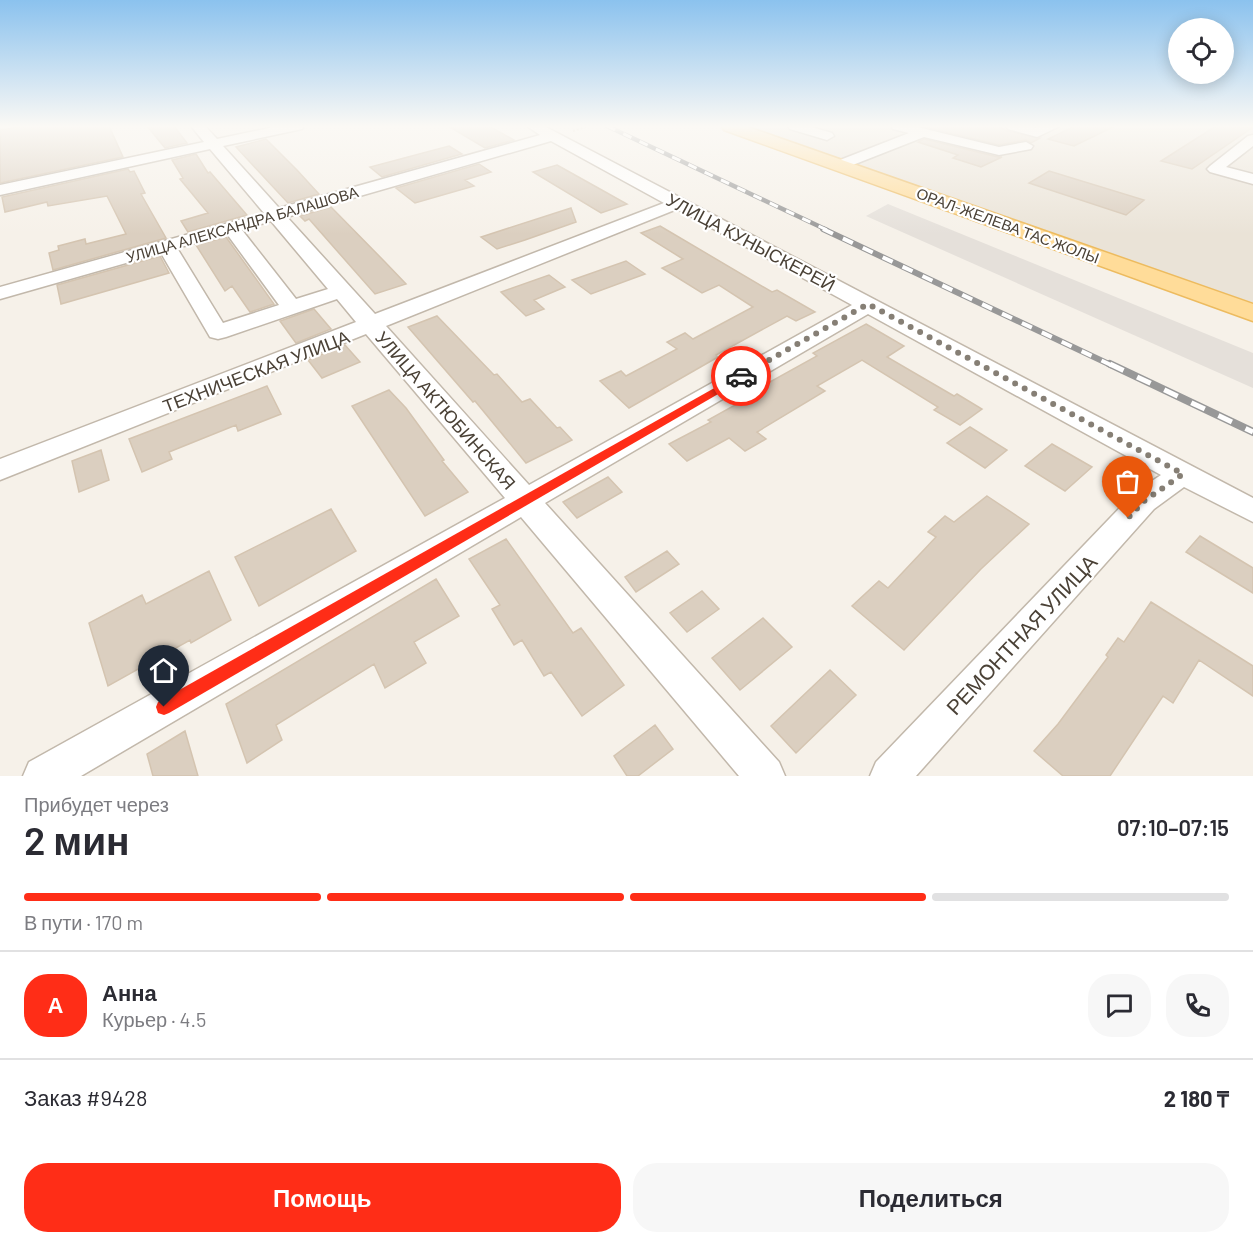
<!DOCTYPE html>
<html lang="ru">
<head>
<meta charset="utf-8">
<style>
	:root { --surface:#fff; --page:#f7f7f7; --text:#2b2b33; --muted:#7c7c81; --line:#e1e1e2; --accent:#ff2d17 }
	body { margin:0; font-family:Barlow,sans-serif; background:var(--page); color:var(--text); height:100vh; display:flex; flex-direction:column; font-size:22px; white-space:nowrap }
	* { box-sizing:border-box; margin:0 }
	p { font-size:20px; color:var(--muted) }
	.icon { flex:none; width:33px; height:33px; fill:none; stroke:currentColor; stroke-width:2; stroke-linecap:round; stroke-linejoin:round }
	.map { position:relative; height:776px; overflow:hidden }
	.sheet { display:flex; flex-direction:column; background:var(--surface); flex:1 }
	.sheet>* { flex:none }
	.fabs { position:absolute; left:1168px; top:18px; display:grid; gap:12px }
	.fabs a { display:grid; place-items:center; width:66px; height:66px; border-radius:50%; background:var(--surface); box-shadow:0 3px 15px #0003; font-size:30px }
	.pin { position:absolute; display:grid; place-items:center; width:51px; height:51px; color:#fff; margin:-62px -26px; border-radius:50% 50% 50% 0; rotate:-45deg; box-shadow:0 0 6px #0007 }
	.pin .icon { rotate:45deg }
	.courier { position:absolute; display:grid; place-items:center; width:60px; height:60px; margin:-30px; border:4px solid #ff2d17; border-radius:50%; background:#fff; color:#222; box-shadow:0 2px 8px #0007 }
	.head em { font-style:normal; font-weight:600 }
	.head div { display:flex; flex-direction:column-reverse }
	.head { display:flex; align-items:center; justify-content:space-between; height:102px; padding:0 24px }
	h1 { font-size:39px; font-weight:600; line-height:45px }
	.bar { display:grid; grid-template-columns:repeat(4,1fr); gap:9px 6px; align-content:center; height:72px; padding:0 24px }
	.bar i { height:8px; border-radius:4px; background:var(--line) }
	.bar .active { background:var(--accent) }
	.bar p { grid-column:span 4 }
	.line { display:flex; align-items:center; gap:15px; padding:0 24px; border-top:2px solid var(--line) }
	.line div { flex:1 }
	.round { display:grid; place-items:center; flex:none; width:63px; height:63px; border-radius:24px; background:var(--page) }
	.action { display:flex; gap:12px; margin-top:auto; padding:12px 24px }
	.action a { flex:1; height:69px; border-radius:24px; background:var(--accent); color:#fff; font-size:24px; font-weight:600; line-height:69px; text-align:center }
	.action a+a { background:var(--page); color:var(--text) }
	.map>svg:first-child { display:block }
</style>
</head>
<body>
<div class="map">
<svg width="1253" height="776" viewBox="0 0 1253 776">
	<rect width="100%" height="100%" fill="#f6f1e9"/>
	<!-- residential -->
	<path fill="#eae3d7" d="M 730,126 L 1253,126 L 1253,313 L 840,165 Z"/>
	<!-- industrial -->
	<path fill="#e5e0da" d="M 888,204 L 1253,353 L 1253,388 L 866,216 Z"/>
	<!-- building -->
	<path fill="#dbcfc0" stroke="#d4c4b0" stroke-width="1.5" d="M 24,126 L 109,126 L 123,157 L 0,183 L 0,130 Z
		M 147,126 L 174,126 L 187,143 L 165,148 Z
		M 448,126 L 489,126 L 514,140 L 485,148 Z
		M 921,126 L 998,126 L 1007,131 L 1040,138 L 1031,143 L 1026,140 L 999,145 Z
		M 1075,126 L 1115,126 L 1074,146 L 1048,139 Z
		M 1216,126 L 1253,127 L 1192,169 L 1161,161 Z
		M 266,139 L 297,170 L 319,194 L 288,203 L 236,147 Z
		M 924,139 L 998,157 L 1002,157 L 981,167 L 953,158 L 958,155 L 918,142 Z
		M 449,146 L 462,154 L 382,177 L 370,167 Z
		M 196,154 L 208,173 L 210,172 L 247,215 L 188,232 L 181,221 L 208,213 L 180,179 L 183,178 L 172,160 Z
		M 479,164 L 491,172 L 465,180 L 474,186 L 415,203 L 396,188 Z
		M 557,165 L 600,189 L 627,204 L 601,213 L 533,172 Z
		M 128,169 L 130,172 L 134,171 L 145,193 L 141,194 L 166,238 L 53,270 L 49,253 L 59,250 L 58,246 L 85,239 L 86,244 L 126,234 L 107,196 L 48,206 L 47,202 L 5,212 L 2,197 Z
		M 1049,171 L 1144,200 L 1126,215 L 1029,183 Z
		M 331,207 L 385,262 L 406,284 L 375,294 L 309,219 L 305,221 L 300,216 Z
		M 571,208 L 576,222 L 525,240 L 497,249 L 481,237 Z
		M 660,226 L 772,292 L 777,290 L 815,312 L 796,321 L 787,316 L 716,355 L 718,357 L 629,408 L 600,381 L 621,371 L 626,376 L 677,349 L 667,342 L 685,333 L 693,339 L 753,307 L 719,285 L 702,293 L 662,268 L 683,259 L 641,233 Z
		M 226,237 L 274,304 L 250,312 L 232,286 L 225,291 L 196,245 Z
		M 160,256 L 169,273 L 61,304 L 57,285 Z
		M 626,261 L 645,274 L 591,294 L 572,280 Z
		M 549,275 L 565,287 L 534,300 L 544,309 L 526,316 L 501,292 Z
		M 314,309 L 331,329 L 296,343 L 280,321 Z
		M 437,316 L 494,375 L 497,374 L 522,402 L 530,399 L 557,428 L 560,427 L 572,440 L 526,463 L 475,401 L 473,402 L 408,327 Z
		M 866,324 L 904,346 L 887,357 L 954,396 L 957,394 L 982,409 L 960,425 L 934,410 L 938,407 L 862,360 L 817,386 L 825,391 L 757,432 L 766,439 L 745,451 L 729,438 L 687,461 L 669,444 L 711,422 L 708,420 L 746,399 L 743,397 L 817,356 L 813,353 Z
		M 345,345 L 360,362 L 322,378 L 308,360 Z
		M 267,386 L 281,414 L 238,431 L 236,425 L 169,452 L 172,459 L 142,472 L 129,439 Z
		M 389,390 L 406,408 L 444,460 L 442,461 L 468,492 L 425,516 L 352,406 Z
		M 970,427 L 1007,450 L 985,468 L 947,443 Z
		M 1052,444 L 1092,467 L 1065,491 L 1025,466 Z
		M 101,450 L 109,480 L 79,492 L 72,461 Z
		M 608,477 L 622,492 L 577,518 L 563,502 Z
		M 987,496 L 1029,524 L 981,569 L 904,650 L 852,606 L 879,581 L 888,588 L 936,537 L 928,532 L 945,516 L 954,522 Z
		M 331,509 L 356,551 L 259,606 L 235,557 Z
		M 1200,536 L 1253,568 L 1253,593 L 1186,552 Z
		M 506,539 L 573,633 L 581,628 L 624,685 L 582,716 L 551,672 L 544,676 L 522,640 L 514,645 L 492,609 L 500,605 L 469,559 Z
		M 667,551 L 679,564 L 636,592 L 625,577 Z
		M 209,571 L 231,620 L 191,643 L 190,640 L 108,686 L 89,623 L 142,595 L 146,604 Z
		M 436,579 L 459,616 L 414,642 L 426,663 L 385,688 L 374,664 L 276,725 L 282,740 L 247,763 L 226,704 Z
		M 702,591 L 719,609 L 687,632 L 670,613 Z
		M 1151,602 L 1253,666 L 1253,696 L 1199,660 L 1173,703 L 1163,696 L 1110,776 L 1063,776 L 1034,751 L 1058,724 L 1108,657 L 1106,655 L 1118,638 L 1124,642 Z
		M 763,618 L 792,647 L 740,690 L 712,658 Z
		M 830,670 L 856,695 L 796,753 L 771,726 Z
		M 655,725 L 673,749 L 638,776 L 627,776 L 614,756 Z
		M 185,731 L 198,776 L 153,776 L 147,754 Z"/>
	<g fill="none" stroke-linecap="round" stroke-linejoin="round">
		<!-- minor casing -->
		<g stroke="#c2b8ab" stroke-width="3">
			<path id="minor" d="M 191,126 L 205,126 L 217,139 L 279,126 L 304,126 L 302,129 L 223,146 L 279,208 L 540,135 L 527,126 L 544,126 L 1253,498 L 1253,522 L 1184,487 L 1154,509 L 916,776 L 870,776 L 876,762 L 1134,493 L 1161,475 L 868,314 L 545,503 L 779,762 L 785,776 L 739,776 L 521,517 L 81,776 L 23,776 L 29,762 L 505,498 L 366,334 L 0,480 L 0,459 L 356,322 L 337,299 L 226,337 L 218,339 L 210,337 L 161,253 L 0,299 L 0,287 L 264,213 L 210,149 L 0,195 L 0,185 L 204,142 ZM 551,141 L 664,203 L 375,314 L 287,217 ZM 677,209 L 852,305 L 529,485 L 386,326 ZM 271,221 L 328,289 L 296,299 L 242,230 ZM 227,234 L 279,305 L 223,323 L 177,248 Z
				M 788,126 L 808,126 L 832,133 L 834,136 L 827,140 L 790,129 Z
				M 891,126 L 913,126 L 999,147 L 1026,142 L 1033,146 L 1031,149 L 999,155 L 924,137 L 845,168 L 835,168 L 832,165 L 835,162 L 909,133 L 893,129 Z
				M 1006,126 L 1027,126 L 1036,128 L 1042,126 L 1060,126 L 1037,137 L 1008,129 Z
				M 1253,135 L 1253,146 L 1226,167 L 1253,174 L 1253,184 L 1210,172 L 1207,169 L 1210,166 L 1248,136 Z"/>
		</g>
		<!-- major casing -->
		<g stroke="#edbb5f" stroke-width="3">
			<path id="major" d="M 722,126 L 745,126 L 1253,304 L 1253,321 L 724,130 Z"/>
		</g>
		<!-- path -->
		<path stroke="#c5b49b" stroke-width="2" stroke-dasharray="2 2" stroke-linecap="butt" d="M 573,131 L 589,126"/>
		<!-- minor -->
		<use href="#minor" fill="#fff" fill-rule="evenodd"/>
		<!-- major -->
		<use href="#major" fill="#ffdc99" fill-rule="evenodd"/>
		<!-- rail-far2 casing -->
		<g stroke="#989898" stroke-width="4.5">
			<path id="rail-far2" d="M 607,126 L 827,230"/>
		</g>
		<!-- rail-far1 casing -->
		<g stroke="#989898" stroke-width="6">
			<path id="rail-far1" d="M 823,229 L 1113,366"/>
		</g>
		<!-- rail casing -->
		<g stroke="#989898" stroke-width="8">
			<path id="rail" d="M 1110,364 L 1253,432"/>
		</g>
		<!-- rail-far2 -->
		<use href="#rail-far2" stroke="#fff" stroke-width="3" stroke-dasharray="9" stroke-linecap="butt"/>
		<!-- rail-far1 -->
		<use href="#rail-far1" stroke="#fff" stroke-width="4" stroke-dasharray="11" stroke-linecap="butt"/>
		<!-- rail -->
		<use href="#rail" stroke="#fff" stroke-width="5" stroke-dasharray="15" stroke-linecap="butt"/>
	</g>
	<!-- sky -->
	<linearGradient id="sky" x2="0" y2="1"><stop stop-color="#8bc2ee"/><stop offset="0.54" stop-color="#fbf9f5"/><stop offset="1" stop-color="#fbf9f5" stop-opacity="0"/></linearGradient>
	<rect width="1253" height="234" fill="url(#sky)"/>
	<!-- route -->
	<path fill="#ff2d17" d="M 741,373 L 744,374 L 744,379 L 169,713 L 164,715 L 158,713 L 156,707 L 158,702 Z"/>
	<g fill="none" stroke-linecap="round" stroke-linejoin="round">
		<!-- done -->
		<path stroke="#867f75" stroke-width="6" stroke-dasharray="0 10.8" d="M 741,376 L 868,304 L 1183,474 L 1144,501 L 1128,518"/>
	</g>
	<g text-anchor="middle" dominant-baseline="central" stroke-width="4.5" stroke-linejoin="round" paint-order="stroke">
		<!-- far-street labels -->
		<g font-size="15" fill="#4a4136" stroke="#fff">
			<text transform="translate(242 224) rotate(-16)">УЛИЦА АЛЕКСАНДРА БАЛАШОВА</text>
			<text transform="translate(1008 225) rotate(20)">ОРАЛ-ЖЕЛЕВА ТАС ЖОЛЫ</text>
		</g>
		<!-- street labels -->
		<g font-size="18" fill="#4a4136" stroke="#fff">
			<text transform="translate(751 242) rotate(28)">УЛИЦА КУНЫСКЕРЕЙ</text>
			<text transform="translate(256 371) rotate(-21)">ТЕХНИЧЕСКАЯ УЛИЦА</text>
			<text transform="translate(446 410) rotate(49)">УЛИЦА АКТЮБИНСКАЯ</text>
		</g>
		<!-- near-street labels -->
		<g font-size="21" fill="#4a4136" stroke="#fff">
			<text transform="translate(1021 634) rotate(-47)">РЕМОНТНАЯ УЛИЦА</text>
		</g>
	</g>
</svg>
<div class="fabs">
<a><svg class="icon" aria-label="locate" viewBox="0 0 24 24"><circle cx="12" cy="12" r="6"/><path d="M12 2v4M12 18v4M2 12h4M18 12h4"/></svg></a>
</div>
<div class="pin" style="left:1128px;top:518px;background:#ea580c"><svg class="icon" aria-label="bag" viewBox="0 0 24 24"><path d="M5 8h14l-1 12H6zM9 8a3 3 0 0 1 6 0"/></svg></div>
<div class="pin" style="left:164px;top:707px;background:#1f2937"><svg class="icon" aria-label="home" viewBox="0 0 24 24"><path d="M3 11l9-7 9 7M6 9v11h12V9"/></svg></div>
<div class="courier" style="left:741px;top:376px"><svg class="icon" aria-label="car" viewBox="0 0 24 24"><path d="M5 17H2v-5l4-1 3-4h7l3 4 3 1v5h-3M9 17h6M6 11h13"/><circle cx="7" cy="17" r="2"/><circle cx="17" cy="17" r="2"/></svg></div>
</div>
<section class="sheet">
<div class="head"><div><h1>2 мин</h1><p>Прибудет через</p></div><em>07:10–07:15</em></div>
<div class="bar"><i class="active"></i><i class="active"></i><i class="active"></i><i></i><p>В пути · 170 m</p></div>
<div class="line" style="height:108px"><b class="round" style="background:var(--accent);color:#fff">А</b><div><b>Анна</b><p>Курьер · 4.5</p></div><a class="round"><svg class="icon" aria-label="chat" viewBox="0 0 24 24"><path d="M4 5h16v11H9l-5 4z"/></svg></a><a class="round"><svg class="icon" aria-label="phone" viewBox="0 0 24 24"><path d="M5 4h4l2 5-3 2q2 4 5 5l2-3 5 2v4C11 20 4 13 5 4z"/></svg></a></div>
<div class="line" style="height:78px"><div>Заказ #9428</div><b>2 180 ₸</b></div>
<div class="action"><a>Помощь</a><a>Поделиться</a></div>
</section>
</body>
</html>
